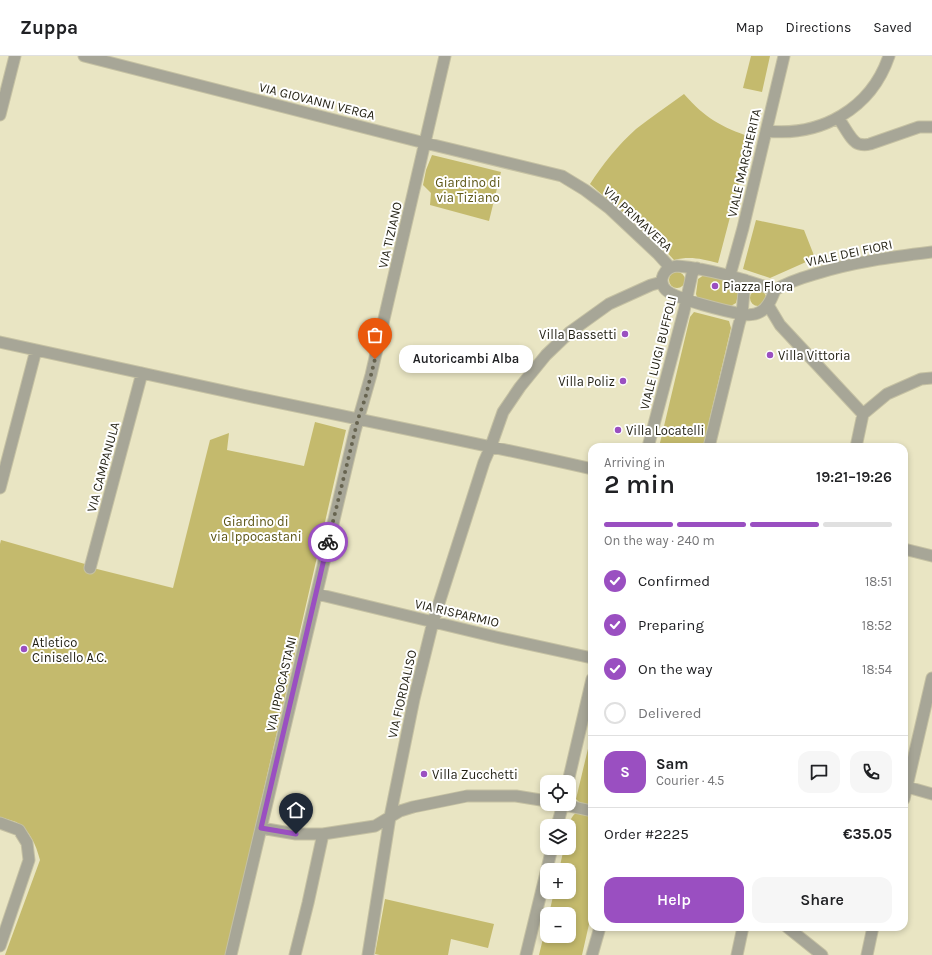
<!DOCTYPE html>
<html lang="en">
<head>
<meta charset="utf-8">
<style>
	:root { --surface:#fff; --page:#f6f6f6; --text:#202124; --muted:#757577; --line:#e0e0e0; --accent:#9a4fc1 }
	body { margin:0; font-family:Karla,sans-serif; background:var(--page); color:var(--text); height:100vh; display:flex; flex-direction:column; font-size:15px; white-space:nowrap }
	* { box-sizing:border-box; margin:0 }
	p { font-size:13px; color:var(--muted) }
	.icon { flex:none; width:22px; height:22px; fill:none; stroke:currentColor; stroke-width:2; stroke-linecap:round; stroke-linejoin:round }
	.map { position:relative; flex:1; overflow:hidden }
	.panel { position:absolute; left:588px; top:387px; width:320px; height:488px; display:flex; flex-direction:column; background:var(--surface); border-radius:12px; box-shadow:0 2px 6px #0003 }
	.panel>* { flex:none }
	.controls { position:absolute; left:540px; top:719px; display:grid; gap:8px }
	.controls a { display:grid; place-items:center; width:36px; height:36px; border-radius:8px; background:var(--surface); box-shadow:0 2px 6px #0003; font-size:20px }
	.pin { position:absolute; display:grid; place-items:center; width:34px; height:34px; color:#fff; margin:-41px -17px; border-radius:50% 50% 50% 0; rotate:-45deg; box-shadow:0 0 4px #0007 }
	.pin .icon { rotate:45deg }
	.courier { position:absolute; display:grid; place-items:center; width:40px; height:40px; margin:-20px; border:3px solid #9a4fc1; border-radius:50%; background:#fff; color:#222; box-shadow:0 1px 5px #0007 }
	.bubble { position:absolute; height:28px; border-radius:12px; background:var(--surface); box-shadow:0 2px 6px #0003; font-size:13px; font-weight:600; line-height:28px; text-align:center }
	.headline em { font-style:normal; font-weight:600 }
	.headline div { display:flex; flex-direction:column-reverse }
	.headline { display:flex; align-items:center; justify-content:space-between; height:68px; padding:0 16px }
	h1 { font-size:26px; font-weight:600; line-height:30px }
	.bar { display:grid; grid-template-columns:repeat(4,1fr); gap:6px 4px; align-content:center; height:48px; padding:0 16px }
	.bar i { height:5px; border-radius:3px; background:var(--line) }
	.bar .active { background:var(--accent) }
	.bar p { grid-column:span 4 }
	.line { display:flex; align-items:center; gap:10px; padding:0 16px; border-top:1px solid var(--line) }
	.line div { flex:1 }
	.round { display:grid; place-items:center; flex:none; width:42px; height:42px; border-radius:12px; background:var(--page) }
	ol { padding:0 16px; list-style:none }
	li { display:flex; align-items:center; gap:12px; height:44px }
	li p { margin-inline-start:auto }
	li .icon { padding:4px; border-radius:50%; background:var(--accent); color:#fff; stroke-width:4 }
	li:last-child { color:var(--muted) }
	li i { width:22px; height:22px; border:2px solid var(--line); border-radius:50% }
	.button { display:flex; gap:8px; margin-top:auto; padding:8px 16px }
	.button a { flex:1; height:46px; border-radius:12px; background:var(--accent); color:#fff; font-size:16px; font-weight:600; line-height:46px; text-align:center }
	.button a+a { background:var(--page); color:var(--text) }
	header { display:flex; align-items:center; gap:24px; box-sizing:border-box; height:56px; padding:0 20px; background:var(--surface); border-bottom:1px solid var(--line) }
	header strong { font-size:19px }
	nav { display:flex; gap:22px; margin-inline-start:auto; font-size:14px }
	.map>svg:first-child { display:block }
</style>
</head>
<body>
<header>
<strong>Zuppa</strong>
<nav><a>Map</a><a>Directions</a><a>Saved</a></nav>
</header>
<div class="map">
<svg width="932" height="899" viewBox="0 0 932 899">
	<rect width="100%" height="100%" fill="#e9e5c3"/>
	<!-- green -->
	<path fill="#c4ba6d" d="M 751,0 L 770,0 L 762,36 L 743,32 Z
		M 684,38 C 705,62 721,71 751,81 L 718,207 C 701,203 691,200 674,204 L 664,193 L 590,128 C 603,108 618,89 636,73 C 651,61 668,50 684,38 Z
		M 432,99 L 469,108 L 501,116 L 489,165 L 430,149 L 431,137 L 423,129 L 426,114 Z
		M 756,164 L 804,174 L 815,202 L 770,222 L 743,213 Z
		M669 224a8 8 0 1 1 16 0a8 8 0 1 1-16 0Z
		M 704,219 L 738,228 L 740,231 L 736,247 L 729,251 L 697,241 L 696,238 L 698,223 Z
		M750 242a8 8 0 1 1 16 0a8 8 0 1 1-16 0Z
		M 694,256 L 729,265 L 731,272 L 703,391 L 659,391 L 690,261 Z
		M 315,366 L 346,374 L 226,899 L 5,899 L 40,804 C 36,789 30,774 16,766 C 11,764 5,763 0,761 L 0,488 L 1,484 L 85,508 L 85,510 L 173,532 L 210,384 L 229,377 L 227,394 L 304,410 Z
		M 592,676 L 592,750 L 580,747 L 576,743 Z
		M 576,757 L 592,761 L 592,855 L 582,899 L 539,899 L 547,866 L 547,880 L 569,880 L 569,858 L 549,858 L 554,836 L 569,836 L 569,814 L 559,814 L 564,792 L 569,792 C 569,781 566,764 576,757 Z
		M 385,843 L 494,868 L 488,892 L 451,883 L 448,899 L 380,899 L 375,898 Z"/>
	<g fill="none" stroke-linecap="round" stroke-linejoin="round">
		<!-- minor casing -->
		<g stroke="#c5c1a3" stroke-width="13">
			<path id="minor" d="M 84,0 L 417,85 L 562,120 L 585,134 L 609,152 L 658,198 L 667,208 L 669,212
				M 0,59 L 15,0
				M 838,62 C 844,69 851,86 859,88 C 863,89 866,89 870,88 L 919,71 L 932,71
				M 766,75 C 821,81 871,53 889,0
				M 677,210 C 711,213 743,223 775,234 C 772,242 768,252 760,256 C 755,259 748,259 742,258 C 729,256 675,243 666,234 C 657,225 664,211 677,210 Z
				M 730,219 L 743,172 L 784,0
				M 775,234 C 788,226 801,222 815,218 C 853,206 892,201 932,196
				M 768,249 L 780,269 L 863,358
				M 0,286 C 79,303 158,321 238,338 C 356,363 474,386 592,413
				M 648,391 L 684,255 L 692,218 L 694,215 L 697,212
				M 709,391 L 739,268 L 742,258 L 745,224
				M 856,391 L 863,358 L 887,338 L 921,323 L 932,322
				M 0,432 L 36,294
				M 904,493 L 932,500
				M 90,512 L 142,317
				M 317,538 L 496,581 L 592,602
				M 568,726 L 592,623
				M 904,730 L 932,738
				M 904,743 L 932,622
				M 560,748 L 592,755
				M 0,767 L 19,774 L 27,787 L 29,804 L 0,890
				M 557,770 L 563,748
				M 261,772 L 296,778 L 323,778 L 375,770 L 400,755 L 413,751 L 467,740 L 516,740 L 547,745
				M 787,871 L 822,899
				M 231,899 L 355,375 L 371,319 L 445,0
				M 295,899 L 308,847 L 323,778
				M 368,899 L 390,761 L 414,643 L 433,566 L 484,406 L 491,390 L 503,356 L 520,331 L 546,299 L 570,276 L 609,248 L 651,229 L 662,226
				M 526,899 L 552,792
				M 592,899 L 600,871
				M 737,899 L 743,871
				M 867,899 L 873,871"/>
		</g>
		<!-- minor -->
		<use href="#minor" stroke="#a7a697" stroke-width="11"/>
	</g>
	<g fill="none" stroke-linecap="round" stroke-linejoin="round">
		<!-- done -->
		<path stroke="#676450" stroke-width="4" stroke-dasharray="0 7.2" d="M 328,486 L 358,363 L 365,343 L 375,303"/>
		<!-- route -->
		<path stroke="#9a4fc1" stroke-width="5" d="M 296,778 L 261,772 L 328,486"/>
	</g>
	<!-- markers -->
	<g fill="#9a4fc1" stroke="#fff" stroke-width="1.5">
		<circle cx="715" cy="230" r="4"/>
		<circle cx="625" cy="278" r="4"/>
		<circle cx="770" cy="299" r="4"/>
		<circle cx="623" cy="325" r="4"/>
		<circle cx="618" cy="374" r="4"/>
		<circle cx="24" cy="593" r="4"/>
		<circle cx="424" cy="718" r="4"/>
	</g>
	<g text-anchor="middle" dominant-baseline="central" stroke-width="4" stroke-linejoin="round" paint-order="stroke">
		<!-- street labels -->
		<g font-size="13" fill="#211f12" stroke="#fff">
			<text transform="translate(317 45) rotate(14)">VIA GIOVANNI VERGA</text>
			<text transform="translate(744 107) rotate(-77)">VIALE MARGHERITA</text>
			<text transform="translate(638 163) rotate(43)">VIA PRIMAVERA</text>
			<text transform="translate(390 179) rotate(-77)">VIA TIZIANO</text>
			<text transform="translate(849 197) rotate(-12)">VIALE DEI FIORI</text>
			<text transform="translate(658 297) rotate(-76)">VIALE LUIGI BUFFOLI</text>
			<text transform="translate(103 411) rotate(-75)">VIA CAMPANULA</text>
			<text transform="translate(457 557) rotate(13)">VIA RISPARMIO</text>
			<text transform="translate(281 628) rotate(-77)">VIA IPPOCASTANI</text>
			<text transform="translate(402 638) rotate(-77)">VIA FIORDALISO</text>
		</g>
		<!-- park labels -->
		<g font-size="13" fill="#5d5616" stroke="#fff">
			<text x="468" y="126">Giardino di<tspan x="468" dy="15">via Tiziano</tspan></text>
			<text x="256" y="465">Giardino di<tspan x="256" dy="15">via Ippocastani</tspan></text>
		</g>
		<!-- poi labels -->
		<g font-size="13" fill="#211f12" stroke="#fff" text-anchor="start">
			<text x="723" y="230">Piazza Flora</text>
			<text x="617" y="278" text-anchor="end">Villa Bassetti</text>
			<text x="778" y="299">Villa Vittoria</text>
			<text x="615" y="325" text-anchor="end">Villa Poliz</text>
			<text x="626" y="374">Villa Locatelli</text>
			<text x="32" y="586">Atletico<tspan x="32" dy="15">Cinisello A.C.</tspan></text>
			<text x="432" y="718">Villa Zucchetti</text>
		</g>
	</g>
</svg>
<div class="controls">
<a><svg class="icon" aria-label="locate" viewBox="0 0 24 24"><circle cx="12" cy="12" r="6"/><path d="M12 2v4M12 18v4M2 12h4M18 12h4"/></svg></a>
<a><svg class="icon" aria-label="layers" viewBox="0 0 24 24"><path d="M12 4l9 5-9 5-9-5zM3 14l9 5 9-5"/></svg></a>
<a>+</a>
<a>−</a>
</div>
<div class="pin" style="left:375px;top:303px;background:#ea580c"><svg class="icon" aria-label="bag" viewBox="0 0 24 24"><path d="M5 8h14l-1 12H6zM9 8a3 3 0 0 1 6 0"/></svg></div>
<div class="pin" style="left:296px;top:778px;background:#1f2937"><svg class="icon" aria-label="home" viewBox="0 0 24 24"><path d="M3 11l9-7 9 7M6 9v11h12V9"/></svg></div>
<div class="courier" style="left:328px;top:486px"><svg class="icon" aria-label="bike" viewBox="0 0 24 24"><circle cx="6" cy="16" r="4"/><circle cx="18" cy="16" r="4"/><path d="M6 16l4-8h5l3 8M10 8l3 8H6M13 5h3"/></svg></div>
<div class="bubble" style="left:399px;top:289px;width:134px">Autoricambi Alba</div>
<section class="panel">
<div class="headline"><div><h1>2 min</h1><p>Arriving in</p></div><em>19:21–19:26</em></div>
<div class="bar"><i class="active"></i><i class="active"></i><i class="active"></i><i></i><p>On the way · 240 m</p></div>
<ol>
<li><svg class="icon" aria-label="check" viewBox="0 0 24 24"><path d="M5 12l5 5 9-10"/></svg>Confirmed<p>18:51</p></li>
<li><svg class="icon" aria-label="check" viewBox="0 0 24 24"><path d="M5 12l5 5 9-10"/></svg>Preparing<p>18:52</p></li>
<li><svg class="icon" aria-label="check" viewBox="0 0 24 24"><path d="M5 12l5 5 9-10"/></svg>On the way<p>18:54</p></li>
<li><i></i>Delivered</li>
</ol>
<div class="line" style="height:72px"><b class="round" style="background:var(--accent);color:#fff">S</b><div><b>Sam</b><p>Courier · 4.5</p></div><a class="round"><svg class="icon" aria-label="chat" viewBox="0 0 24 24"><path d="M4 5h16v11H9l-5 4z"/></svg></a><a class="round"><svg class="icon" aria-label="phone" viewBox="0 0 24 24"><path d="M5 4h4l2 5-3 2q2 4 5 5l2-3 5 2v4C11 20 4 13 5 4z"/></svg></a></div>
<div class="line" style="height:52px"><div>Order #2225</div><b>€35.05</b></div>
<div class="button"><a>Help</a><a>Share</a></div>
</section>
</div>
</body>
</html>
